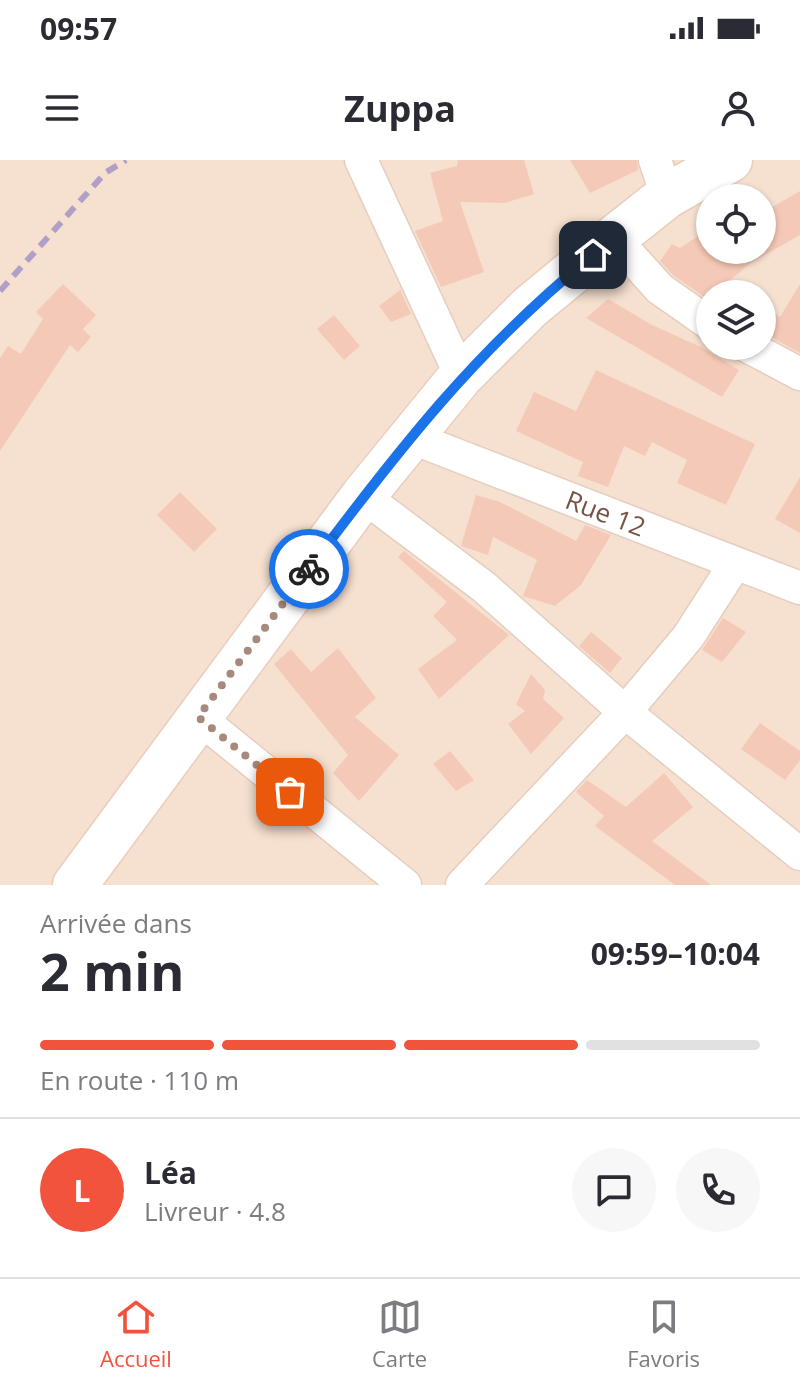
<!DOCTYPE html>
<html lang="fr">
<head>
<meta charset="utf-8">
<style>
	:root { --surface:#fff; --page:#f7f7f7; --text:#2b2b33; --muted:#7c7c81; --line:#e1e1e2; --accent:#f1533d }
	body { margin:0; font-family:"Open Sans",sans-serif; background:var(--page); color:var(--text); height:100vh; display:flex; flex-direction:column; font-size:30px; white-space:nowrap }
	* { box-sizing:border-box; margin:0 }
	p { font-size:26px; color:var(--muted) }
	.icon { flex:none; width:44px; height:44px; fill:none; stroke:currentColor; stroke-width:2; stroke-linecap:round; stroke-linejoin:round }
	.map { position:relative; height:725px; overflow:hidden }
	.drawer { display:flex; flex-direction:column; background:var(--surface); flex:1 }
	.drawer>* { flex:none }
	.buttons { position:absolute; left:696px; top:24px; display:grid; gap:16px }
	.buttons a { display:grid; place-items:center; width:80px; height:80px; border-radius:50%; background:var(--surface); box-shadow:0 2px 6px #0004; font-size:40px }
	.pin { position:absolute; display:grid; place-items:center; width:68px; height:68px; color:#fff; margin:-34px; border-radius:16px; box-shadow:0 4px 12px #0006 }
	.courier { position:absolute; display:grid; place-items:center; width:80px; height:80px; margin:-40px; border:6px solid #1a73e8; border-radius:50%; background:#fff; color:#222; box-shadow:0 2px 10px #0007 }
	.summary em { font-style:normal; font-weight:700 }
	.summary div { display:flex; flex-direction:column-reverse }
	.summary { display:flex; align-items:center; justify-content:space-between; height:136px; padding:0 40px }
	h1 { font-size:52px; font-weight:700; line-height:60px }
	.bar { display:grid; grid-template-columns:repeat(4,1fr); gap:12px 8px; align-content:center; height:96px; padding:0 40px }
	.bar i { height:10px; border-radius:6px; background:var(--line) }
	.bar .current { background:var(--accent) }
	.bar p { grid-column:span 4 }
	.line { display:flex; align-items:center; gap:20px; padding:0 40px; border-top:2px solid var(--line) }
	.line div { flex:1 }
	.round { display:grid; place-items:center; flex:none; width:84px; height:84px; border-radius:42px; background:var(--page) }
	.status { display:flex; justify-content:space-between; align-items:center; height:56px; padding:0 40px; background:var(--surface); direction:ltr }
	.status svg { height:22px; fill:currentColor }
	header { display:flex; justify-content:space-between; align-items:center; height:104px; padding:0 40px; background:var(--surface); font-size:36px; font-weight:700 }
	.dock { display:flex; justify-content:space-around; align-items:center; height:112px; border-top:2px solid var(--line); background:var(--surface); font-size:22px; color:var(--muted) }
	.dock a { display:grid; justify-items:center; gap:4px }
	.dock .current { color:var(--accent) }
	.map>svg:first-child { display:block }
</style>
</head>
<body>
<div class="status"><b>09:57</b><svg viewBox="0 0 49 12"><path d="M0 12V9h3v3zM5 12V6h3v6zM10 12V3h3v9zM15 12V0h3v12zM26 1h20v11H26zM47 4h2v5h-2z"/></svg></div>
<header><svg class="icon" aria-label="menu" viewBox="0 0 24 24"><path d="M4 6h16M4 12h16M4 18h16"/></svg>Zuppa<svg class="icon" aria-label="person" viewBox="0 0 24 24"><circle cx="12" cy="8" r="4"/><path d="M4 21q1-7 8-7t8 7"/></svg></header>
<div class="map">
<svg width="800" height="725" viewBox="0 0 800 725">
	<rect width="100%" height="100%" fill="#fef0e1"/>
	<!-- residential -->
	<path fill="#f6e0cf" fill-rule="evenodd" d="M 0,0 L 800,0 L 800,725 L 0,725 ZM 710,38 L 762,38 L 762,90 L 710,90 ZM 710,134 L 762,134 L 762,186 L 710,186 Z"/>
	<!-- building -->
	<path fill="#f5c9b7" d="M 458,0 L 524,0 L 534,34 L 505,43 L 460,42 L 484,112 L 441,127 L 415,71 L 443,61 L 430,13 L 457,6 Z
		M 570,0 L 637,0 L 638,10 L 590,33 Z
		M 800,31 L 800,75 L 749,104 L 728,122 L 747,134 L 710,134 L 710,141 L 673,115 L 660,101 L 672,84 L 680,88 L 710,68 L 710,90 L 762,90 L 762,53 Z
		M 63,124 L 96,155 L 83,169 L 91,177 L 78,192 L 70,185 L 0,291 L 0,198 L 8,186 L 21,194 L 43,159 L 36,152 Z
		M 800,124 L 800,193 L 762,172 L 762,144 L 780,157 Z
		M 400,130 L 411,154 L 391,162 L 379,146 Z
		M 608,139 L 652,165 L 703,188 L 739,210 L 722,237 L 586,158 Z
		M 334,155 L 360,186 L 344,200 L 317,169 Z
		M 596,210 L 755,284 L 726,345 L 677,323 L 687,300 L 652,282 L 645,296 L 624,286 L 608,327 L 578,316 L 583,302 L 516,271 L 534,232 L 576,251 Z
		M 800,317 L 800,373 L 775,359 Z
		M 180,332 L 217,369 L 194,392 L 157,355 Z
		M 476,335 L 500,342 L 576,381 L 585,365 L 611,375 L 581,425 L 555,446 L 523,436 L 537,400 L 493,377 L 488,395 L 461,386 Z
		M 404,391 L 509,475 L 439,539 L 418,509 L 457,480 L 433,456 L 447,442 L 398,397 Z
		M 723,458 L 746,472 L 722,502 L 702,490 Z
		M 591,472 L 622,498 L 610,513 L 579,486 Z
		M 338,488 L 376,538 L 355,557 L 399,595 L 359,641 L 333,613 L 348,595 L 274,504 L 291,489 L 311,512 Z
		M 531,514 L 545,530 L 543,539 L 564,558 L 531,594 L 508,564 L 525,551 L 516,544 Z
		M 760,563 L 800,591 L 800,600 L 785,620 L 741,589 Z
		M 450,591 L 474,620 L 456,631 L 433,604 Z
		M 664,613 L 693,647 L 652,681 L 711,725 L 675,725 L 595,666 L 604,656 L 576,632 L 587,620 L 626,647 Z"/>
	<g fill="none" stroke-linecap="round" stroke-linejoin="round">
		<!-- minor casing -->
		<g stroke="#e5cdbf" stroke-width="35">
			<g id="minor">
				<path d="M 361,0 L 461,216"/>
				<path d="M 655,0 L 667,36"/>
				<path d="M 614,78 L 660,129 L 710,164"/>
				<path d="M 747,186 L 800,214"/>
				<path id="s1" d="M 410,277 L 800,428"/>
				<path d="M 363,336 L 484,427 L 625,552 L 800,694"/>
				<path d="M 198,557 L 405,725"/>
				<path d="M 462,725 L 625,552 L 688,477 L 735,404"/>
			</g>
		</g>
		<!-- secondary casing -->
		<g stroke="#eacdbc" stroke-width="47">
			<path id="secondary" d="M 75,725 L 363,336 L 461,216 L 530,147 L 614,78 L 667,36 L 730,0"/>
		</g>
		<!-- minor -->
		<use href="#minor" stroke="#fff" stroke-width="32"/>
		<!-- secondary -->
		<use href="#secondary" stroke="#fff" stroke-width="44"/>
		<!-- rail -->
		<path stroke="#b19fc8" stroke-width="6" stroke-dasharray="12 8" stroke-linecap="butt" d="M 0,131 L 105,13 L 126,0"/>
	</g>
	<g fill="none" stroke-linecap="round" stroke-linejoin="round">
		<!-- done -->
		<path stroke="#a68a7c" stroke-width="8" stroke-dasharray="0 14.4" d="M 290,632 L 198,557 L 309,409"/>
		<!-- route -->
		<path stroke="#1a73e8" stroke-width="10" d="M 309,409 C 398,290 477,189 593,95"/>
	</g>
	<g text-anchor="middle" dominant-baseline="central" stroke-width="6" stroke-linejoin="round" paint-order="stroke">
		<!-- street labels -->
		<g font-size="26" fill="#775346" stroke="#fff4e9">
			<text stroke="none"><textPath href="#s1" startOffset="210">Rue 12</textPath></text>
		</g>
	</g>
</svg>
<div class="buttons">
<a><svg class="icon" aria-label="locate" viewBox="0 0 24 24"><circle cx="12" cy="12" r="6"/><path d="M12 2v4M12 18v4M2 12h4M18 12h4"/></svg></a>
<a><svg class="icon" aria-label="layers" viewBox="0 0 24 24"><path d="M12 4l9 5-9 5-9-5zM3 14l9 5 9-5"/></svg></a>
</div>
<div class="pin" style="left:290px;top:632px;background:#ea580c"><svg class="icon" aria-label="bag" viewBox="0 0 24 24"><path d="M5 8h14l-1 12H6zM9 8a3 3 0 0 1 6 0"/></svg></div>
<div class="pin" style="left:593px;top:95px;background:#1f2937"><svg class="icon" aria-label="home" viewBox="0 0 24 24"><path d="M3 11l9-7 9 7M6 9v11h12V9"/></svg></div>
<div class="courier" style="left:309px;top:409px"><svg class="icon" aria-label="bike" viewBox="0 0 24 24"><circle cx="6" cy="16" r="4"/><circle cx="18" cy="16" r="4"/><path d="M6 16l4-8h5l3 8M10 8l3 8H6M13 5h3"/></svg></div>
</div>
<section class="drawer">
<div class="summary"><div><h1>2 min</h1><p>Arrivée dans</p></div><em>09:59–10:04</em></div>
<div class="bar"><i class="current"></i><i class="current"></i><i class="current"></i><i></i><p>En route · 110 m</p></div>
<div class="line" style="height:144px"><b class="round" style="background:var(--accent);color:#fff">L</b><div><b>Léa</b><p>Livreur · 4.8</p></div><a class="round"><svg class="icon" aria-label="chat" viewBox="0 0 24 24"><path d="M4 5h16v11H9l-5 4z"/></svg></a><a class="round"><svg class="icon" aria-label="phone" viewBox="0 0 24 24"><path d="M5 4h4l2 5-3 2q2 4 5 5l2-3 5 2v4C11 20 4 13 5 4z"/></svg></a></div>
</section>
<nav class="dock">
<a class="current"><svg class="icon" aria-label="home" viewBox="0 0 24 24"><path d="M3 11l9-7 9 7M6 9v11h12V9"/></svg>Accueil</a>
<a><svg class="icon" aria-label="map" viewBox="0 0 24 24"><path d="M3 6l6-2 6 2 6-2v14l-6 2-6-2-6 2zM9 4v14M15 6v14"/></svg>Carte</a>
<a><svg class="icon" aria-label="saved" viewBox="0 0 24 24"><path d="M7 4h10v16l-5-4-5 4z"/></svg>Favoris</a>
</nav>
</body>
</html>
